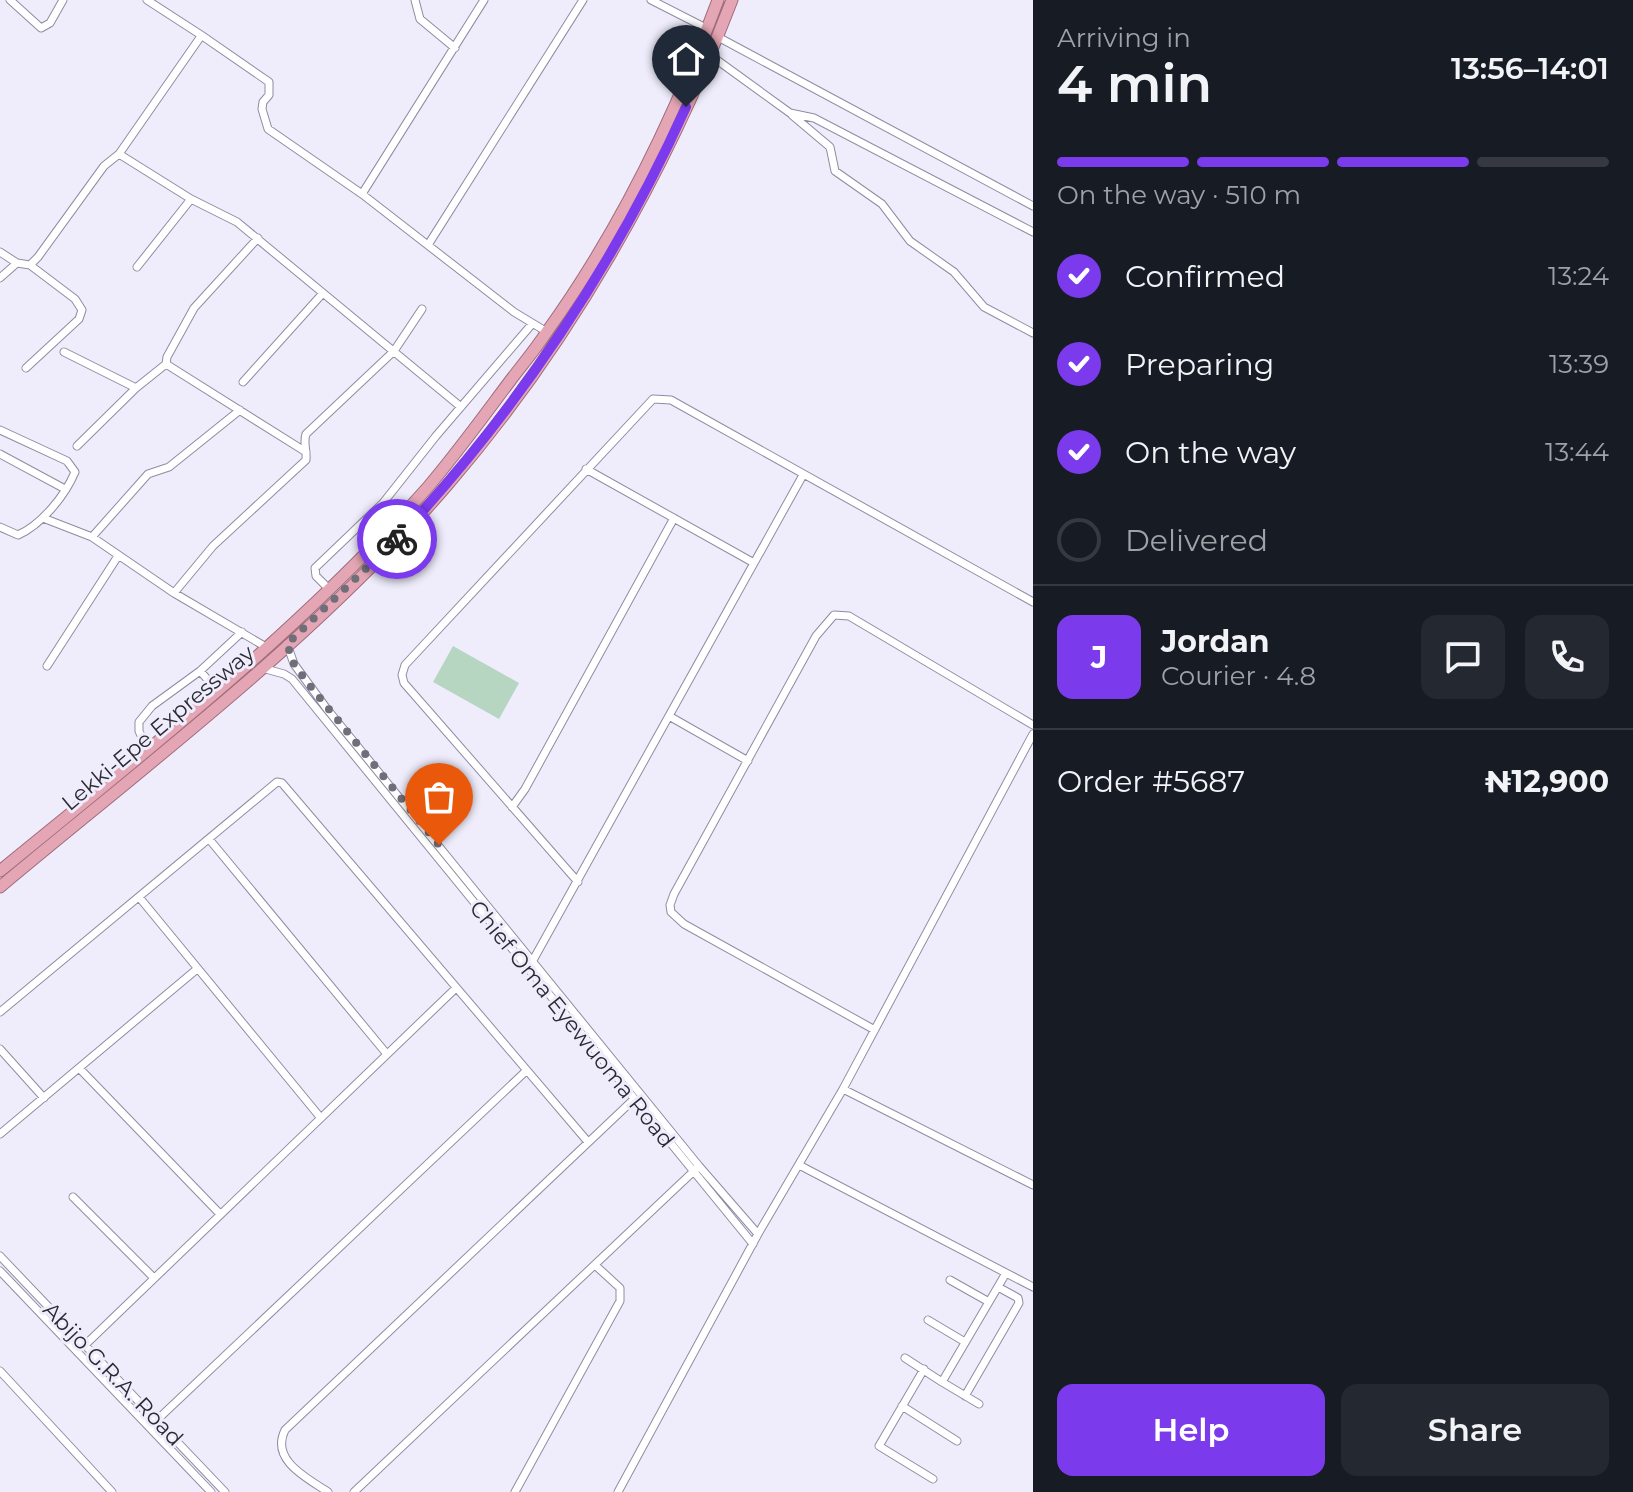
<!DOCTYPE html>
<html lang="en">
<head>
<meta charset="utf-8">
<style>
	:root { --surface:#171b24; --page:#242831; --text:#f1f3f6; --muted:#9ea1a6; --line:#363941; --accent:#7c3aed }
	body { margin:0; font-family:Montserrat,sans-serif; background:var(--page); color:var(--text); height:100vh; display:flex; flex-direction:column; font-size:30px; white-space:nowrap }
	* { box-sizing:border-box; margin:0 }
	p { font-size:26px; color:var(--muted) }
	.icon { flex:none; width:44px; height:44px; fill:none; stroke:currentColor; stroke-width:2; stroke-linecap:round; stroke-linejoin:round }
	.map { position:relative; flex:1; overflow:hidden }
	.panel { display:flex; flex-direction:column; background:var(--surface); width:600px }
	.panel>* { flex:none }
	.pin { position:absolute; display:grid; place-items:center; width:68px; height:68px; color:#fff; margin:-82px -34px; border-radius:50% 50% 50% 0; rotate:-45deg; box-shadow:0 0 8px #0007 }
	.pin .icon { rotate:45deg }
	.courier { position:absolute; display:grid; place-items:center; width:80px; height:80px; margin:-40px; border:6px solid #7c3aed; border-radius:50%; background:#fff; color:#222; box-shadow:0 2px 10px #0007 }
	.overview em { font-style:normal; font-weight:600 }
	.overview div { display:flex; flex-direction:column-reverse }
	.overview { display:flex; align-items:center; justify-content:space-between; height:136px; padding:0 24px }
	h1 { font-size:52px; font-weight:600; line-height:60px }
	.bar { display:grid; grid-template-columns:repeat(4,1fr); gap:12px 8px; align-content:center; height:96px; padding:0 24px }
	.bar i { height:10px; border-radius:6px; background:var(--line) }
	.bar .current { background:var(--accent) }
	.bar p { grid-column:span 4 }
	.line { display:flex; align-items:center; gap:20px; padding:0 24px; border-top:2px solid var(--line) }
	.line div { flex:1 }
	.round { display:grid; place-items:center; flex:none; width:84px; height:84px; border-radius:16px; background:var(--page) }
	ol { padding:0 24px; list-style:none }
	li { display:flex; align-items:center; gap:24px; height:88px }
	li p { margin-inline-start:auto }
	li .icon { padding:8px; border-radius:50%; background:var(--accent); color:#fff; stroke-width:4 }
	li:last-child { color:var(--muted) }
	li i { width:44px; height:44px; border:4px solid var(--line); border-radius:50% }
	.cta { display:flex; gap:16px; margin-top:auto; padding:16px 24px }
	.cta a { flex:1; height:92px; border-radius:16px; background:var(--accent); color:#fff; font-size:32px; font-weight:600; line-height:92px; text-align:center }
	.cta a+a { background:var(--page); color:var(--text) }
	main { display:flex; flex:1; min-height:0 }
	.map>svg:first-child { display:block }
</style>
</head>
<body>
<main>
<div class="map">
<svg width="1033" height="1492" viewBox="0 0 1033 1492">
	<rect width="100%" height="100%" fill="#efedfc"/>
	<!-- green -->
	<path fill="#b7d6c2" d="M 453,646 L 519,683 L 499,719 L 433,682 Z"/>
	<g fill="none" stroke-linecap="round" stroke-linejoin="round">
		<!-- minor casing -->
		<g stroke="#8f8ca2" stroke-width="9">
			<path id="minor" d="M 10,0 L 41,28 L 50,23 L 63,0
				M 415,0 L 420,19 L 455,48
				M 651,0 L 708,29
				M 201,35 L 269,82 L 269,95 L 263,102 L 262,109 L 268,129 L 362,194 L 514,312 L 547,332
				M 718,37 L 1033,206
				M 710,55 L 790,113 L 814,118 L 1033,232
				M 792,115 L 830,147 L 835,171 L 882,204 L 910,241 L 954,272 L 984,307 L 1033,333
				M 119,154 L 191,199 L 237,222 L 461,407
				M 362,194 L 484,0
				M 428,245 L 583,0
				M 0,252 L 17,263
				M 137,267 L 191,199
				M 0,278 L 17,263 L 30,265 L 38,257 L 104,166 L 119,154 L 199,39 L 201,35 L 147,0
				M 64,352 L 136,388 L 166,364 L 167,357 L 194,308 L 258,238
				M 166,364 L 306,452
				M 26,368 L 79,319 L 82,310 L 75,299 L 30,265
				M 243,382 L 323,293
				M 0,430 L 67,461 L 75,472 C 65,496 41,525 18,535 L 0,527
				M 77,446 L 136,388
				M 0,454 L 65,489
				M 586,469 L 754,563
				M 43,518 L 92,537 L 174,593 L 266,647
				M 92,537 L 148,474 L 169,467 L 240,410
				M 329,589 L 316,576 L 315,568 L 383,503 L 436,436 L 532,324
				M 174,593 L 213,546 L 306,460 C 307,450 303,443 306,434 L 394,351 L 422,309
				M 287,644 L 294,664 L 327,709 L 699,1166 L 758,1234
				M 47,666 L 118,556
				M 262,668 L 284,674 L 292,679 L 753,1244
				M 200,671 L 217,690
				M 669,716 L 748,761
				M 147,749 L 139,731 L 139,722 L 152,706 L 200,671 L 242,632
				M 512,807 L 525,789 L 674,518
				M 209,839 L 386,1053
				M 578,882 L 404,683 L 402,675 L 405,665 L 653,399 L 671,400 L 1033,602
				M 139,897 L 320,1117
				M 532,962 L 803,475
				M 0,1012 L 277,782 L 282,783 L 588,1142
				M 873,1029 L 684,924 L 671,912 L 670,905 L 674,894 L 816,636 L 834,615 L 849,616 L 1033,725
				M 0,1049 L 44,1098
				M 79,1068 L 220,1214
				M 843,1089 L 1033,1185
				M 0,1134 L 197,969
				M 799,1165 L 1033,1287
				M 73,1197 L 153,1277
				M 0,1256 L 225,1492
				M 0,1271 L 211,1492
				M 950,1280 L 989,1302
				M 928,1320 L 965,1342
				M 85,1345 L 456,988
				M 905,1358 L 942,1382 L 1006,1273
				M 924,1369 L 879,1446 L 933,1479
				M 0,1371 L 112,1492
				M 942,1382 L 979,1404
				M 965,1396 L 1019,1303 L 1018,1298 L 998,1287
				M 902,1406 L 957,1441
				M 158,1419 L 526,1071
				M 328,1492 C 307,1478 270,1460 285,1430 L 633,1100
				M 354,1492 L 696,1169
				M 515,1492 L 620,1301 L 620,1288 L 595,1265
				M 618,1492 L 758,1234 L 843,1089 L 1033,734"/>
		</g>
		<!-- trunk casing -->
		<g stroke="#9f6c7a" stroke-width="13">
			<path id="trunk" d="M 0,871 C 148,750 301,630 428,487 C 457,453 483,417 510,381 C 522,365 535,350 546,333 C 619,232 675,116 718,0
				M 0,887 C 152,760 320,634 449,483 C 570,342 665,174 732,0"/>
		</g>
		<!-- minor -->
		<use href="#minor" stroke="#fff" stroke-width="7"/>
		<!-- trunk -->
		<use href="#trunk" stroke="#e4a6b4" stroke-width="11"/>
	</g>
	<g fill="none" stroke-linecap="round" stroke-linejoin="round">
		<!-- done -->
		<path stroke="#706e79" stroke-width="8" stroke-dasharray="0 14.4" d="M 397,539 L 287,644 L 294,664 L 307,682 L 439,845"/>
		<!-- route -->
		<path stroke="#7c3aed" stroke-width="10" d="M 397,539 C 516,412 614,266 686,107"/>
	</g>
	<g text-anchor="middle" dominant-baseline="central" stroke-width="6" stroke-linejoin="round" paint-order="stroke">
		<!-- street labels -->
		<g font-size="22" fill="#2b2a33" stroke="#efedfc">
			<text transform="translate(158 728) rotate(-40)">Lekki-Epe Expressway</text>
			<text transform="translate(572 1024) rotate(51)">Chief Oma Eyewuoma Road</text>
			<text transform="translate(113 1374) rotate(46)">Abijo G.R.A. Road</text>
		</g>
	</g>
</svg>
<div class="pin" style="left:439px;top:845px;background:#ea580c"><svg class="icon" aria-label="bag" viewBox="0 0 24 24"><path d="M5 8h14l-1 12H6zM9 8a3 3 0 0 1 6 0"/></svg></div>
<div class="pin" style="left:686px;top:107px;background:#1f2937"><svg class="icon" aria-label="home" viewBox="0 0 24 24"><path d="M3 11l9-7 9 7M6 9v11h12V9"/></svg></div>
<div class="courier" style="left:397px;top:539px"><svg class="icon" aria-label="bike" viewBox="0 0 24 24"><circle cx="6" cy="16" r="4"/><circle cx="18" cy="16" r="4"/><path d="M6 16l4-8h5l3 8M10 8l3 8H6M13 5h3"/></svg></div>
</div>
<section class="panel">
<div class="overview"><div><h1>4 min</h1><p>Arriving in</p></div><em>13:56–14:01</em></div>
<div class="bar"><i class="current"></i><i class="current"></i><i class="current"></i><i></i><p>On the way · 510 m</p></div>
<ol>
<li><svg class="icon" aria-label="check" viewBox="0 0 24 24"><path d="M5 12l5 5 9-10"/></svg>Confirmed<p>13:24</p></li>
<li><svg class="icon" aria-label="check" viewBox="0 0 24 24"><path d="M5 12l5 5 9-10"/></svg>Preparing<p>13:39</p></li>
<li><svg class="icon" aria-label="check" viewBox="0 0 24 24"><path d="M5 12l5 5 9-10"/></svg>On the way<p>13:44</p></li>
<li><i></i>Delivered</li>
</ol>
<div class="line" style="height:144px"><b class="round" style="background:var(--accent);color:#fff">J</b><div><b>Jordan</b><p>Courier · 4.8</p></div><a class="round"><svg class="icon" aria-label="chat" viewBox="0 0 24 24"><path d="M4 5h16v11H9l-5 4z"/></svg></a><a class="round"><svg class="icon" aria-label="phone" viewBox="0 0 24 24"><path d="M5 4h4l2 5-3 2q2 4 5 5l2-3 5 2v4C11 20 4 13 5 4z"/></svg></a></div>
<div class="line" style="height:104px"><div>Order #5687</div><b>₦12,900</b></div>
<div class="cta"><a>Help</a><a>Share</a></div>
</section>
</main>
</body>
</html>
